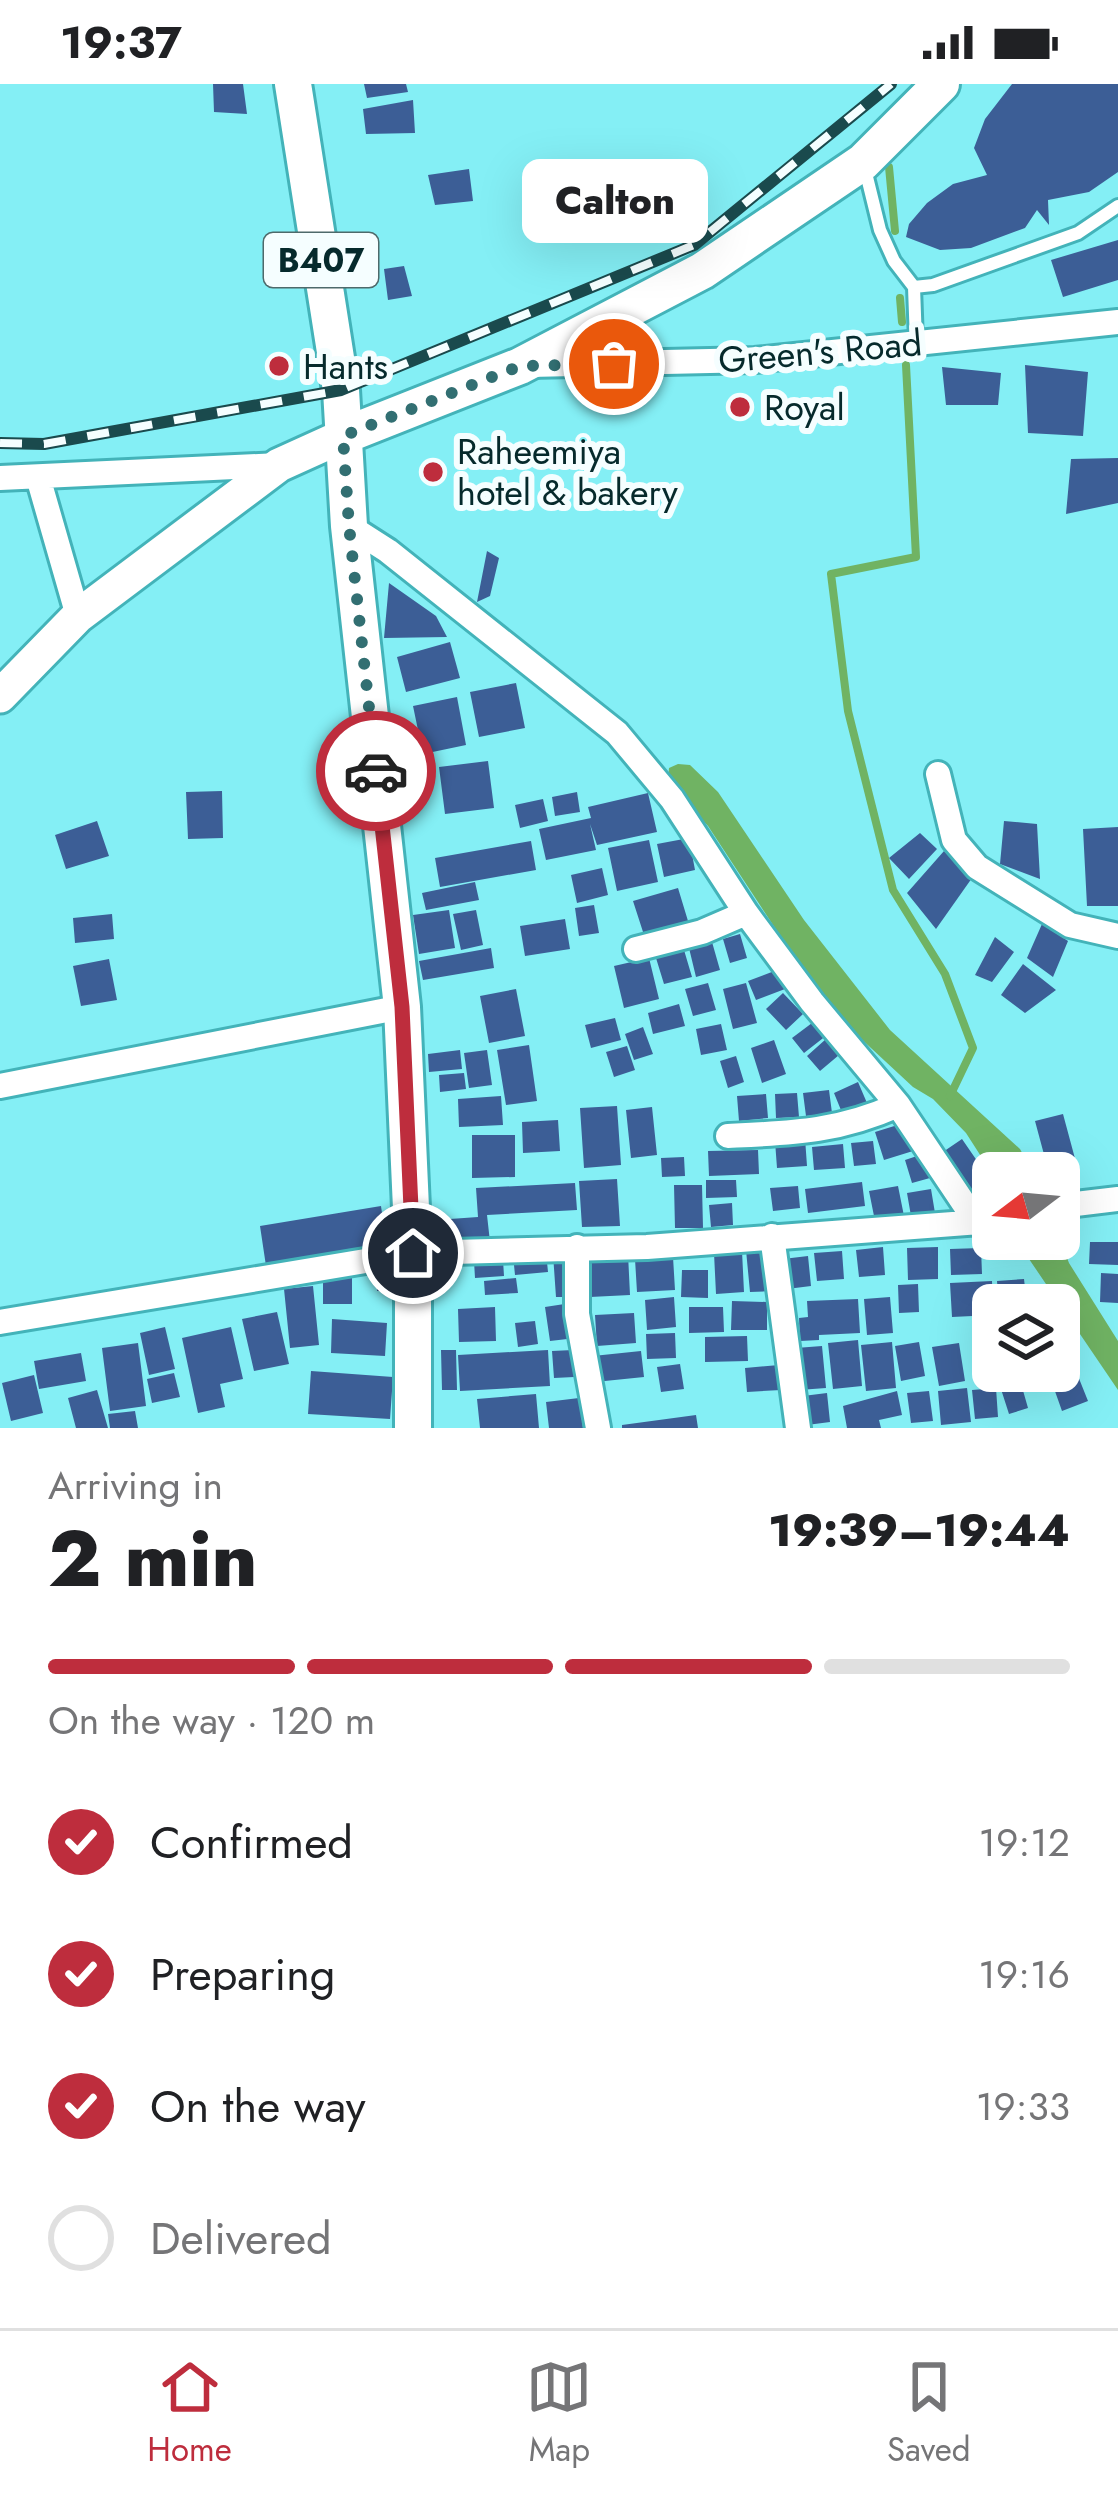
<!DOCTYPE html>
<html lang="en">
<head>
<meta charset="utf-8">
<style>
	:root { --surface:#fff; --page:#f2f2f2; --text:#202124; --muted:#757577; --line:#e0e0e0; --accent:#be2d3d }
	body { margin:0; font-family:Jost,sans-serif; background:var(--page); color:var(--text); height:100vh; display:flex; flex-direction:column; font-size:45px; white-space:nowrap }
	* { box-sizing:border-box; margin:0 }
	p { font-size:39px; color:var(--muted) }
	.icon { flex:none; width:66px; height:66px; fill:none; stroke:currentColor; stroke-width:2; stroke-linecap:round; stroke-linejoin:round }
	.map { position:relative; height:1344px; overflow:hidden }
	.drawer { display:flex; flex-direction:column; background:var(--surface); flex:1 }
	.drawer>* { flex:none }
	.needle { width:78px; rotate:254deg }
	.tools { position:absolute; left:972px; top:1068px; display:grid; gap:24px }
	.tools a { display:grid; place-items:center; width:108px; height:108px; border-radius:18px; background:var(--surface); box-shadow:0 12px 48px #0002; font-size:60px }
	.pin { position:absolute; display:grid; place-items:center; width:102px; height:102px; color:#fff; margin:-51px; border:6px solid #fff; border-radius:50%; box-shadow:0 3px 12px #0007 }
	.courier { position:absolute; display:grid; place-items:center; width:120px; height:120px; margin:-60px; border:9px solid #be2d3d; border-radius:50%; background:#fff; color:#222; box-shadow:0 3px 15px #0007 }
	.bubble { position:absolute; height:84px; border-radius:18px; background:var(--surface); box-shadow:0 12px 48px #0002; font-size:39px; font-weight:800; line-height:84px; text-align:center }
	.summary em { font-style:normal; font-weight:800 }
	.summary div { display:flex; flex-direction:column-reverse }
	.summary { display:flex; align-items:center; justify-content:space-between; height:204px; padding:0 48px }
	h1 { font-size:78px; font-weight:800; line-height:90px }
	.bar { display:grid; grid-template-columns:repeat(4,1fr); gap:18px 12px; align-content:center; height:144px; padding:0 48px }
	.bar i { height:15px; border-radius:9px; background:var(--line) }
	.bar .active { background:var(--accent) }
	.bar p { grid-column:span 4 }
	ol { padding:0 48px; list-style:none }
	li { display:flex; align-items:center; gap:36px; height:132px }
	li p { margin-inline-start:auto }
	li .icon { padding:12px; border-radius:50%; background:var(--accent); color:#fff; stroke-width:4 }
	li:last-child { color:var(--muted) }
	li i { width:66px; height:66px; border:6px solid var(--line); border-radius:50% }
	.status { display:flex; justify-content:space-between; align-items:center; height:84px; padding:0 60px; background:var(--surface); direction:ltr }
	.status svg { height:33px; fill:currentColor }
	.tabs { display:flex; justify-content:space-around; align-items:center; height:168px; border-top:3px solid var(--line); background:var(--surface); font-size:33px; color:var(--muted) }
	.tabs a { display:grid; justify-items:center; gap:6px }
	.tabs .active { color:var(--accent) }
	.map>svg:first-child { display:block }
</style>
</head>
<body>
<div class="status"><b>19:37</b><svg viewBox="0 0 49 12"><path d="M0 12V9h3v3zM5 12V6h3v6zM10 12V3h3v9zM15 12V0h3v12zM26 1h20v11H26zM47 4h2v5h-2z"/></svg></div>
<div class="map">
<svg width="1118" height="1344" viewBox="0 0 1118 1344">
	<rect width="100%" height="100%" fill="#84eff5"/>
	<!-- water -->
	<path fill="#70b363" d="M 678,680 L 690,681 L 718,708 L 804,836 L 890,946 L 1020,1065 L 1033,1089 L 993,1091 L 966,1049 L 933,1015 L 913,1003 L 858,952 L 798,879 L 708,742 L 677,709 L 668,694 L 669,684 Z
		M 1059,1153 L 1069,1179 L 1118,1257 L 1118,1306 L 1029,1175 L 1021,1155 Z"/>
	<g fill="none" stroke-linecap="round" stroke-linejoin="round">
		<!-- stream -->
		<path stroke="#70b363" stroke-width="8" d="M 889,83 L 895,147
			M 900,214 L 902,238
			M 906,281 L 916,473 L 831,490 L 848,627 L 893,806 L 945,890 L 973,964 L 950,1012"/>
	</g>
	<!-- building -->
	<path fill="#3c5e96" d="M 213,0 L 243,0 L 247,30 L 214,28 Z
		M 364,0 L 406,0 L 408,8 L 367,14 Z
		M 1012,0 L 1118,0 L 1118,88 L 1089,108 L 1048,116 L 1049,141 L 1037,126 L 1025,144 L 971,164 L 940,166 L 906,153 L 909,140 L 927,119 L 953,100 L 987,91 L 974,64 L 985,35 Z
		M 413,16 L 415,49 L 366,50 L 363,25 Z
		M 469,85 L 473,117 L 435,121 L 428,91 Z
		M 1118,156 L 1118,196 L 1063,213 L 1051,176 Z
		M 404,182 L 412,212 L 388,216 L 384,185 Z
		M 1025,281 L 1088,288 L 1083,352 L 1028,349 Z
		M 942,283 L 1001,289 L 998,321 L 946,321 Z
		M 1118,374 L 1118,419 L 1066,430 L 1071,375 Z
		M 487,467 L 499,474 L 490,512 L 477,518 Z
		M 389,499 L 436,532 L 447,553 L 384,554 Z
		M 450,558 L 460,594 L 406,608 L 397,573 Z
		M 516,599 L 525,644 L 479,653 L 470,608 Z
		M 457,613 L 466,661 L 423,670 L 413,622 Z
		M 488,677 L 494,724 L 445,730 L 439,683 Z
		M 222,707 L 223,754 L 188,755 L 186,708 Z
		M 577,708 L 580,728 L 555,732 L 552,713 Z
		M 648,709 L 657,748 L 597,761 L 590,740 L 596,766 L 546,776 L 539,745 L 591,734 L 588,723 Z
		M 543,715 L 548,737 L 520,744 L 515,721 Z
		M 97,737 L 109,772 L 66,785 L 55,751 Z
		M 1004,737 L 1037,740 L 1040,795 L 1000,780 Z
		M 1118,743 L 1118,822 L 1087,822 L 1083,745 Z
		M 920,749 L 937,765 L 909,795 L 889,774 Z
		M 689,754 L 695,786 L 664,793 L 657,760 Z
		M 649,756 L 658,798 L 617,807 L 608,764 Z
		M 531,757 L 536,786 L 440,803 L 435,774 Z
		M 944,767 L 972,794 L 936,845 L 907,809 Z
		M 602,784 L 608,811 L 577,819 L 571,791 Z
		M 475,798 L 479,816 L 426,826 L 422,809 Z
		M 678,804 L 688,837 L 644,851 L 633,817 Z
		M 594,821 L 599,849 L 579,852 L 575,824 Z
		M 449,826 L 455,864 L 419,870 L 413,831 Z
		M 476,826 L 483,861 L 461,866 L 453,830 Z
		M 112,830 L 114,855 L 75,859 L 73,834 Z
		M 565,835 L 570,865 L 525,872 L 520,842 Z
		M 1042,840 L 1068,857 L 1053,893 L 1027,874 Z
		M 740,850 L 747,874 L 730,879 L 723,855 Z
		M 995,853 L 1014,868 L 992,898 L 975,891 Z
		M 712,858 L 720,886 L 696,893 L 689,864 Z
		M 491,864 L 494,884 L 423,896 L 419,877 Z
		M 684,866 L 692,893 L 664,900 L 656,874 Z
		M 649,874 L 659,915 L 624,924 L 614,882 Z
		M 109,875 L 117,916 L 81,922 L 73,882 Z
		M 1023,880 L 1056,906 L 1025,929 L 1001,911 Z
		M 777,886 L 785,905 L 756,916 L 748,897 Z
		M 708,899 L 716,926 L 693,932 L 685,905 Z
		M 746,899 L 757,939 L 733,945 L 723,905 Z
		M 516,905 L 525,952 L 489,959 L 480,912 Z
		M 783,909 L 803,930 L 786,946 L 766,925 Z
		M 679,920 L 685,942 L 653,950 L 648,929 Z
		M 615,934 L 621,956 L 591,964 L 585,941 Z
		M 816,936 L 827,951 L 804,969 L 792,954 Z
		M 721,940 L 727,966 L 701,971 L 696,945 Z
		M 643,943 L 653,970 L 634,976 L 625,950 Z
		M 826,955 L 839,971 L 820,987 L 807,972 Z
		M 774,956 L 786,990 L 762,999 L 751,964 Z
		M 529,961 L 537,1017 L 506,1021 L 497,966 Z
		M 627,962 L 635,986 L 614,993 L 606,968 Z
		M 460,966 L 462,985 L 429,988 L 428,970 Z
		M 487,966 L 492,1001 L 469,1004 L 464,969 Z
		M 736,972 L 744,998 L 728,1004 L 720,977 Z
		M 464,989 L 466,1005 L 440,1008 L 439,991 Z
		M 858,998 L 870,1026 L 845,1036 L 834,1009 Z
		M 829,1006 L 832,1029 L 806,1032 L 803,1009 Z
		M 797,1009 L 799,1033 L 776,1034 L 775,1010 Z
		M 766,1010 L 768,1034 L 739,1037 L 737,1012 Z
		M 501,1012 L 503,1041 L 459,1043 L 458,1015 Z
		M 617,1022 L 621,1081 L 584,1084 L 580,1024 Z
		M 652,1023 L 657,1071 L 631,1074 L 626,1026 Z
		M 1063,1030 L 1077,1082 L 1049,1089 L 1035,1037 Z
		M 558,1036 L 560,1067 L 523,1069 L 522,1038 Z
		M 904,1039 L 913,1067 L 884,1076 L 875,1048 Z
		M 472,1051 L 515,1051 L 515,1093 L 472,1094 Z
		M 805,1054 L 807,1082 L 777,1084 L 775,1057 Z
		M 962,1055 L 993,1100 L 993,1117 L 979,1127 L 940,1070 Z
		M 873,1057 L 876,1080 L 854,1082 L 851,1059 Z
		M 843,1060 L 845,1084 L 814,1086 L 812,1063 Z
		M 758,1066 L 759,1090 L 709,1092 L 708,1067 Z
		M 923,1070 L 930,1094 L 912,1099 L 905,1076 Z
		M 684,1073 L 685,1092 L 662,1093 L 661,1074 Z
		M 617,1095 L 620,1142 L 582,1143 L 579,1097 Z
		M 706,1096 L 736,1096 L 737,1113 L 706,1114 Z
		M 862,1098 L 865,1122 L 808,1129 L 805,1105 Z
		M 575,1099 L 577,1126 L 487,1131 L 490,1158 L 452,1162 L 450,1135 L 478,1133 L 476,1104 Z
		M 674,1101 L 702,1101 L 703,1144 L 675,1144 Z
		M 798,1102 L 800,1124 L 773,1127 L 770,1104 Z
		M 898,1102 L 904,1132 L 875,1137 L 869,1107 Z
		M 931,1105 L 935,1129 L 911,1132 L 907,1109 Z
		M 732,1119 L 733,1141 L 711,1143 L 709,1121 Z
		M 381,1122 L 387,1163 L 266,1182 L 260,1142 Z
		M 1090,1158 L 1118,1158 L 1118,1181 L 1089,1180 Z
		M 883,1163 L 885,1191 L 859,1193 L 856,1166 Z
		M 938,1163 L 938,1195 L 908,1196 L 907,1164 Z
		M 770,1164 L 774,1207 L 750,1208 L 746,1166 Z
		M 981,1164 L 982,1190 L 951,1191 L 950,1165 Z
		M 742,1167 L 744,1208 L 716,1210 L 714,1169 Z
		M 842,1167 L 844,1195 L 817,1197 L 814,1169 Z
		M 546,1168 L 548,1188 L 515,1191 L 513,1171 Z
		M 553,1170 L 572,1170 L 574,1213 L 556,1213 Z
		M 628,1170 L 630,1211 L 590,1213 L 588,1172 Z
		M 808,1172 L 811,1202 L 787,1205 L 783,1175 Z
		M 673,1173 L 675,1206 L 637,1208 L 635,1175 Z
		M 503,1176 L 504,1192 L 475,1194 L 474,1177 Z
		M 378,1179 L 403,1180 L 403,1207 L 377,1207 Z
		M 682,1186 L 708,1186 L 708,1214 L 681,1213 Z
		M 1101,1189 L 1118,1190 L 1118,1219 L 1100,1218 Z
		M 352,1192 L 352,1220 L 323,1220 L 323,1193 Z
		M 516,1194 L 518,1209 L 485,1211 L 484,1197 Z
		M 1024,1195 L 1027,1221 L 999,1221 L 997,1197 Z
		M 992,1197 L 993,1231 L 952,1233 L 950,1199 Z
		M 918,1200 L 919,1228 L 899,1229 L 898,1201 Z
		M 313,1202 L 319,1261 L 290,1264 L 284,1205 Z
		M 674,1213 L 676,1243 L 647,1246 L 645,1216 Z
		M 890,1213 L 893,1249 L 867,1251 L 864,1215 Z
		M 858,1215 L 860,1249 L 819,1251 L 819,1256 L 800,1257 L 799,1234 L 808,1233 L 807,1217 Z
		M 732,1217 L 767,1218 L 767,1246 L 731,1246 Z
		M 571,1219 L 576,1254 L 550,1257 L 545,1223 Z
		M 495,1223 L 496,1257 L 459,1258 L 458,1225 Z
		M 689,1223 L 723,1223 L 724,1248 L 689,1249 Z
		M 277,1228 L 289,1280 L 254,1287 L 242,1235 Z
		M 634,1229 L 636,1259 L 597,1262 L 595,1231 Z
		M 332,1235 L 387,1239 L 385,1272 L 331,1269 Z
		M 535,1237 L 538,1260 L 518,1263 L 515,1239 Z
		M 165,1243 L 175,1285 L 149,1291 L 140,1249 Z
		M 231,1243 L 243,1295 L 220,1300 L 225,1323 L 198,1329 L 182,1254 Z
		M 675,1249 L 676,1274 L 647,1275 L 646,1250 Z
		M 747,1252 L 748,1277 L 705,1278 L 705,1253 Z
		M 858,1256 L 862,1302 L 833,1305 L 828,1259 Z
		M 892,1258 L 896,1304 L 866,1307 L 861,1261 Z
		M 919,1258 L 925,1292 L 901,1297 L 895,1262 Z
		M 138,1259 L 146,1322 L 110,1327 L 102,1264 Z
		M 959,1259 L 965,1297 L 939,1302 L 932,1263 Z
		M 822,1262 L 826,1304 L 799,1306 L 796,1264 Z
		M 441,1266 L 456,1266 L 457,1306 L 442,1306 Z
		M 548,1266 L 550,1302 L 460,1307 L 458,1271 Z
		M 573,1266 L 574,1293 L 554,1294 L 552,1267 Z
		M 641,1267 L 644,1293 L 595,1298 L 593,1272 Z
		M 81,1269 L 86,1297 L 39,1305 L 34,1277 Z
		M 680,1280 L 684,1305 L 661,1308 L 657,1283 Z
		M 779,1281 L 781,1306 L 747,1308 L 745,1284 Z
		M 311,1287 L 393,1293 L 390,1335 L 308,1330 Z
		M 1076,1287 L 1088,1317 L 1062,1327 L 1051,1296 Z
		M 174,1289 L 180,1313 L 152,1319 L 147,1295 Z
		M 34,1291 L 43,1329 L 11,1337 L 2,1299 Z
		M 1020,1296 L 1028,1324 L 1009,1330 L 1000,1302 Z
		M 967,1304 L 971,1338 L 941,1341 L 938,1307 Z
		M 996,1304 L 998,1333 L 975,1335 L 972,1306 Z
		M 97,1306 L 108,1344 L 76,1344 L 68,1314 Z
		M 897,1307 L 902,1331 L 879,1336 L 881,1344 L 847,1344 L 843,1322 Z
		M 929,1307 L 933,1337 L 911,1339 L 907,1309 Z
		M 827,1309 L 830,1338 L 807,1341 L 803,1312 Z
		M 536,1310 L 539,1344 L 480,1344 L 477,1315 Z
		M 579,1314 L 583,1344 L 549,1344 L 546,1318 Z
		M 135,1327 L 138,1344 L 110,1344 L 108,1330 Z
		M 696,1331 L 698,1344 L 622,1344 L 622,1341 Z"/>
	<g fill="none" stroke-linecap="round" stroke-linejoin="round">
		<!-- service casing -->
		<g stroke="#43b3b9" stroke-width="18">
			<path id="service" d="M 865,85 L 880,146 L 894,177 L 914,203 L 916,258
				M 914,203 L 933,201 L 1078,149 L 1118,122"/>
		</g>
		<!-- minor casing -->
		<g stroke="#43b3b9" stroke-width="30">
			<path id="minor" d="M 529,281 L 755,276 L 1118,238
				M 38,393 L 78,532
				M 0,394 L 279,381
				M 349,442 L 388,467 L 617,649 L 672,715 L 746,829 L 812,918 L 898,1021 L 977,1139
				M 938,690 L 954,756 L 977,783 L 1070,841 L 1118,852
				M 636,865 L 702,848 L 746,829
				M 0,1002 L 402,923
				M 728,1052 C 792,1049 838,1048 898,1021
				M 1059,1122 L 1118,1115
				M 772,1152 L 798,1344
				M 577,1163 L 577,1230 L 598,1344
				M 0,1238 L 413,1169 L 647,1163 L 993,1137"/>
		</g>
		<!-- secondary casing -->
		<g stroke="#43b3b9" stroke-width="39">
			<path id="secondary" d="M 0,612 L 78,532 L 279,381 L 343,352"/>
		</g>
		<!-- primary casing -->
		<g stroke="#43b3b9" stroke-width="42">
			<path id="primary" d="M 293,0 L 341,306 L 349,442 L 402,923 L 413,1169 L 413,1344
				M 343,352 L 520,282 L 702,187 L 863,78 L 941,0"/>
		</g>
		<!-- service -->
		<use href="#service" stroke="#fff" stroke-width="12"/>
		<!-- minor -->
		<use href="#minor" stroke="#fff" stroke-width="24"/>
		<!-- secondary -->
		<use href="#secondary" stroke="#fff" stroke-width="33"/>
		<!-- primary -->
		<use href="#primary" stroke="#fff" stroke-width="36"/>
		<!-- rail casing -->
		<g stroke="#1a4a4d" stroke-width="12">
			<path id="rail" d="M 0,359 L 44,360 L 341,306 L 694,161 L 891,0"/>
		</g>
		<!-- rail -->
		<use href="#rail" stroke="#f5feff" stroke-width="8" stroke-dasharray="22" stroke-linecap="butt"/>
	</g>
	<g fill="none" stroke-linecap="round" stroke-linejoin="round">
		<!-- done -->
		<path stroke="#326f72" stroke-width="12" stroke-dasharray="0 21.6" d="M 376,687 L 349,442 L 343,352 L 520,282 L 614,280"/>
		<!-- route -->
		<path stroke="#be2d3d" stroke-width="15" d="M 376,687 L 402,923 L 413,1169"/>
	</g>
	<!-- markers -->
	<g fill="#be2d3d" stroke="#f5feff" stroke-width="4.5">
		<circle cx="279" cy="282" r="12"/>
		<circle cx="740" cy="323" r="12"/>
		<circle cx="433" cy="388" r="12"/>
	</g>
	<g text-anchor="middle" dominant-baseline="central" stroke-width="12" stroke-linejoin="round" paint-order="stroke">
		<!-- shield labels -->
		<rect fill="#f5feff" stroke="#4e6a6b" stroke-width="3" x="264" y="149" width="114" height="54" rx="9"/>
		<g font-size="33" font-weight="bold" fill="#062a2c">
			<text x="321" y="176">B407</text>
		</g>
		<!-- street labels -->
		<g font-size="36" fill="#062a2c" stroke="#f5feff">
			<text transform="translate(820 267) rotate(-5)">Green's Road</text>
		</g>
		<!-- poi labels -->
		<g font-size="36" fill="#062a2c" stroke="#f5feff" text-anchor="start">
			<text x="303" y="282">Hants</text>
			<text x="764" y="323">Royal</text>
			<text x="457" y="367">Raheemiya<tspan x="457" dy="41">hotel &amp; bakery</tspan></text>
		</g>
	</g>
</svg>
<div class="tools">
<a><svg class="needle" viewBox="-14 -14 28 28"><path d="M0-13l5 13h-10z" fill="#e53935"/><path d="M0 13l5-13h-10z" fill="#757577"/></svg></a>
<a><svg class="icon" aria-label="layers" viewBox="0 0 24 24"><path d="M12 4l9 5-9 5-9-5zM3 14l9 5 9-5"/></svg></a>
</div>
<div class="pin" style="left:614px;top:280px;background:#ea580c"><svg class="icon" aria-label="bag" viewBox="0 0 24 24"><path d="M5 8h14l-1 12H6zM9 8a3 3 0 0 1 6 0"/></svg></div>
<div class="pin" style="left:413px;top:1169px;background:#1f2937"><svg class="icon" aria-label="home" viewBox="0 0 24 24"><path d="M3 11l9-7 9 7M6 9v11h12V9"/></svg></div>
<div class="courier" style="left:376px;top:687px"><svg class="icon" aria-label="car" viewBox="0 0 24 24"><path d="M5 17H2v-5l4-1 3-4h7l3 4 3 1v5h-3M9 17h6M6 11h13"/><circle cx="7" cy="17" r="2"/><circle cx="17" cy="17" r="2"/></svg></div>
<div class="bubble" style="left:522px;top:75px;width:186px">Calton</div>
</div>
<section class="drawer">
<div class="summary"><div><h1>2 min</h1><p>Arriving in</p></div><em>19:39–19:44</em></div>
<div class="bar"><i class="active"></i><i class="active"></i><i class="active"></i><i></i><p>On the way · 120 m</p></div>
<ol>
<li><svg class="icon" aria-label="check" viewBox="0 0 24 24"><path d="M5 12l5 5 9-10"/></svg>Confirmed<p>19:12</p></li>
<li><svg class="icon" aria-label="check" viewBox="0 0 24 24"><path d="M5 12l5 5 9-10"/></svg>Preparing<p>19:16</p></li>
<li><svg class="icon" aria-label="check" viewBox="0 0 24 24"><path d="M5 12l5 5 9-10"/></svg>On the way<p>19:33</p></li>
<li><i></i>Delivered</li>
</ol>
</section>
<nav class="tabs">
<a class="active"><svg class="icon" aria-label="home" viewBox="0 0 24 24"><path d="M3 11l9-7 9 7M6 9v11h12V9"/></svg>Home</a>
<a><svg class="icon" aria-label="map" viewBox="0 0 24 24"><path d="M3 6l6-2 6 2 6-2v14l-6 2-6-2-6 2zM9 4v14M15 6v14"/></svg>Map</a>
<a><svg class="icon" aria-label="saved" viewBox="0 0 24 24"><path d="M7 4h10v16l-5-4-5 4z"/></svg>Saved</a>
</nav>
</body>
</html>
